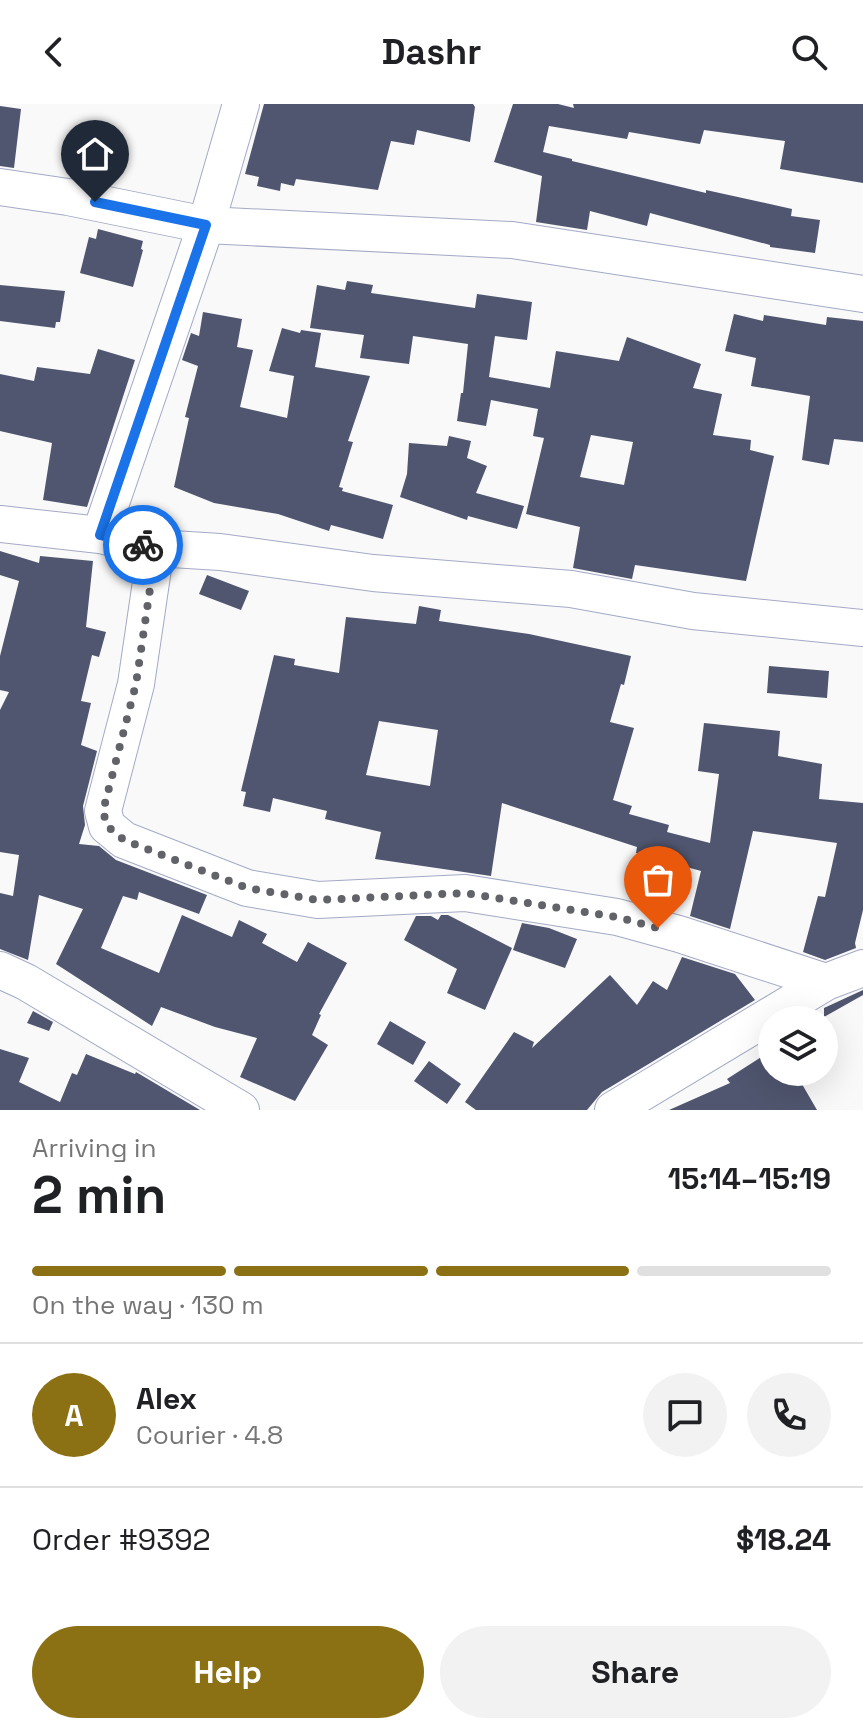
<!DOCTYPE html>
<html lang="en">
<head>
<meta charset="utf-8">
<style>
	:root { --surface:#fff; --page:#f2f2f2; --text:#202124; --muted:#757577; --line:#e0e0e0; --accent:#8b7114 }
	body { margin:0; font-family:"Space Grotesk",sans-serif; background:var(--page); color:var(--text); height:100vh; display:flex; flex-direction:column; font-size:30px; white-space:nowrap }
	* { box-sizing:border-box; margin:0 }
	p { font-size:26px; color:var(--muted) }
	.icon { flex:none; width:44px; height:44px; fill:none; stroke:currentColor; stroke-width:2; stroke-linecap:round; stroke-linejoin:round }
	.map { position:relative; height:1006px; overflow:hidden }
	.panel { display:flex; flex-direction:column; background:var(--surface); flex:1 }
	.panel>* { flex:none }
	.buttons { position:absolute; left:758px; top:902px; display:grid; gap:16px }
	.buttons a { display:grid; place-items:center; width:80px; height:80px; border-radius:50%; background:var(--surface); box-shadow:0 8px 32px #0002; font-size:40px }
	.pin { position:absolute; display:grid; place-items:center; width:68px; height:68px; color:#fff; margin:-82px -34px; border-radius:50% 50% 50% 0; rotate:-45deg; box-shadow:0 0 8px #0007 }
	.pin .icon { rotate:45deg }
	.courier { position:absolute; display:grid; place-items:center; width:80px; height:80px; margin:-40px; border:6px solid #1a73e8; border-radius:50%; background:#fff; color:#222; box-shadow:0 2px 10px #0007 }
	.overview em { font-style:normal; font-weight:600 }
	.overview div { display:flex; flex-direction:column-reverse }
	.overview { display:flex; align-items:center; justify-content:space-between; height:136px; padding:0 32px }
	h1 { font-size:52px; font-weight:600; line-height:60px }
	.bar { display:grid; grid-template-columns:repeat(4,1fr); gap:12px 8px; align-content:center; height:96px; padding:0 32px }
	.bar i { height:10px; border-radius:6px; background:var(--line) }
	.bar .current { background:var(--accent) }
	.bar p { grid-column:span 4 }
	.line { display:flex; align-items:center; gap:20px; padding:0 32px; border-top:2px solid var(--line) }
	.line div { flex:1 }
	.round { display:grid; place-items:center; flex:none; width:84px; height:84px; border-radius:42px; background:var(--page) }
	.cta { display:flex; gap:16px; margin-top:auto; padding:16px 32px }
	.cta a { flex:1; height:92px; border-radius:48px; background:var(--accent); color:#fff; font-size:32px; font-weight:600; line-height:92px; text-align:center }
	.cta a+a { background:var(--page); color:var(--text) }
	header { display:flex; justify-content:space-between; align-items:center; height:104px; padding:0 32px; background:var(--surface); font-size:36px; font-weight:600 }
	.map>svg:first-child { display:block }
</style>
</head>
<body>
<header><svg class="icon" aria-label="back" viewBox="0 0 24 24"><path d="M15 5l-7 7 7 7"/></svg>Dashr<svg class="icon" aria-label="search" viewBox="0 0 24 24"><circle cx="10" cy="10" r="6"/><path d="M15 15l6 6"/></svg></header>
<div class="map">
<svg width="863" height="1006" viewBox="0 0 863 1006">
	<rect width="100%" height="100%" fill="#f9f9f9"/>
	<!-- building -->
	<path fill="#50566f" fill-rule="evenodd" d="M 264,0 L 473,0 L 475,3 L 470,38 L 417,26 L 414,41 L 391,37 L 378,86 L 296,75 L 294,82 L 281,79 L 280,87 L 257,82 L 259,73 L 245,70 Z
		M 513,0 L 558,0 L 574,4 L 573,0 L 863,0 L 863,79 L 780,65 L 785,37 L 704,26 L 700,40 L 629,28 L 627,35 L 549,22 L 543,48 L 572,55 L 572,57 L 706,89 L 706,86 L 792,105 L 791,112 L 820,116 L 815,149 L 770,143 L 770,141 L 650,109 L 647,122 L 590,107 L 587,126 L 536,118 L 542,72 L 494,58 Z
		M 0,2 L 21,5 L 14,64 L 0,62 Z
		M 98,125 L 143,137 L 141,145 L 143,146 L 133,183 L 80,169 L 89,133 L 96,135 Z
		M 347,177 L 373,181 L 371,189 L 475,204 L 477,190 L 532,198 L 527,236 L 495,232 L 489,273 L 550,284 L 556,247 L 619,257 L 627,233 L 701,260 L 693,284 L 722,290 L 713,331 L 751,336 L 750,346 L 774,352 L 746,477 L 635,461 L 632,475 L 573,464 L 580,423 L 526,410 L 544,334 L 533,332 L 538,305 L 491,296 L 486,322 L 457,317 L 461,289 L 463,289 L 468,240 L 413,232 L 409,260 L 360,254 L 364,231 L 310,224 L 317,181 L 345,186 ZM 591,331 L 633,338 L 624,381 L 580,373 Z
		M 0,181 L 65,187 L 60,218 L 56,218 L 55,224 L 0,217 Z
		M 203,208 L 242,215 L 237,243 L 253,246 L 240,303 L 287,314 L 294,272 L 269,267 L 282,224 L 300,229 L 301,226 L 321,229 L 315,263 L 370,272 L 348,337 L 353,338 L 339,383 L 343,384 L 342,387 L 393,401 L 383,435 L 331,421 L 329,427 L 278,410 L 214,399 L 174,383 L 189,314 L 185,313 L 198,262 L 182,256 L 191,229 L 199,232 Z
		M 734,210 L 763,217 L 764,211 L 826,221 L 827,213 L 863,217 L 863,338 L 834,335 L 829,361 L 802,356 L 810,292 L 751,282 L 756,254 L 725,247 Z
		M 98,245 L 135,256 L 87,403 L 43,396 L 52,339 L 0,327 L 0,270 L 34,277 L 37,263 L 90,270 Z
		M 449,332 L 471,337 L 467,354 L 487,362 L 476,389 L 524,402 L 517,425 L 468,412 L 467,416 L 400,393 L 407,370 L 409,339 L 447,342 Z
		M 0,447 L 39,459 L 40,452 L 93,457 L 86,523 L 106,528 L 99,553 L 92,551 L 81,597 L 91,599 L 81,641 L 97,647 L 83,702 L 85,721 L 79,740 L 99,742 L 116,756 L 207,791 L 199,810 L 139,788 L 137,796 L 123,792 L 101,844 L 159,869 L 182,811 L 232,833 L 239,816 L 267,830 L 262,839 L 297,858 L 308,838 L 347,859 L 319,910 L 321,911 L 312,931 L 328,941 L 295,997 L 240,973 L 257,934 L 215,923 L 161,903 L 152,922 L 56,860 L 83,805 L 39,791 L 28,856 L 0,845 L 0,789 L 13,792 L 19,751 L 0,748 L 0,606 L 9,588 L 0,586 L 0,552 L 19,477 L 0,471 Z
		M 207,471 L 249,487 L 241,506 L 199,490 Z
		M 419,502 L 441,506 L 439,517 L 529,530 L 631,552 L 624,581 L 621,580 L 610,618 L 634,624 L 613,696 L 632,702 L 629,710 L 669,721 L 667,728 L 710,739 L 719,670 L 698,667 L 704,619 L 780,627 L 778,652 L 822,660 L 819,695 L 863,699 L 863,806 L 855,839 L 856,844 L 825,856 L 803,848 L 818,792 L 825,793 L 837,739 L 753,727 L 730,825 L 690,812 L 701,767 L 636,749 L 637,743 L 502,699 L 491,772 L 375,755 L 381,728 L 325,715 L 327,707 L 273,694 L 270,708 L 243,702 L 246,688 L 241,687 L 274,551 L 295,555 L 294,561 L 339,569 L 346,513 L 416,520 ZM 379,617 L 438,626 L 430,682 L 366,671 Z
		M 769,562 L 829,567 L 827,594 L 767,589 Z
		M 441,811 L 448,811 L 512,844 L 485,906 L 447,889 L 457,865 L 404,836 L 416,812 L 431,812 L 438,816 Z
		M 522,819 L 549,824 L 577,835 L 565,864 L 513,846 Z
		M 682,853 L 735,870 L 755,896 L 602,988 L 587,1006 L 476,1006 L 465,998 L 514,928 L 534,938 L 532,944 L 610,871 L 637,901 L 653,877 L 667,886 Z
		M 863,886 L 863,891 L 824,913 L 824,904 Z
		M 33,907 L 53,918 L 49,927 L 27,919 Z
		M 390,917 L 426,938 L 413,961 L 377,940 Z
		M 0,945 L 29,954 L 19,978 L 60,998 L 72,969 L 77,971 L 86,950 L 135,970 L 136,968 L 200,1006 L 0,1006 Z
		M 772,946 L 772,968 L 795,968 L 817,1006 L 669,1006 L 730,979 L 727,975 Z
		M 429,957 L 461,980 L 447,1000 L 414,977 Z"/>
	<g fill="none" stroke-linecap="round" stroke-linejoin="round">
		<!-- minor casing -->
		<g stroke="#a3aac6" stroke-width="38">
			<path id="minor" d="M 0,83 L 68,93 L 206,121 L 512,136 L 863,190
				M 0,420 L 100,431 L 156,444 L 220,448 L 373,469 L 571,485 L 693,507 L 863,524
				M 100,431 L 206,121 L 241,0
				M 156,444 L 136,580 L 103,707 L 107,722 L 124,736 L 247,784 L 318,796 L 465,789 L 617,813 L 679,830 L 826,878
				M 0,866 L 26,878 L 241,1006
				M 613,1006 L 826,878 L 863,864"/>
		</g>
		<!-- minor -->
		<use href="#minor" stroke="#fff" stroke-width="36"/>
	</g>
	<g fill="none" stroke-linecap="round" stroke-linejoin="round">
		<!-- done -->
		<path stroke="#626369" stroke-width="8" stroke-dasharray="0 14.4" d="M 143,441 L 156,444 L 136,580 L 103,707 L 107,722 L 124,736 L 247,784 L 318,796 L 465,789 L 617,813 L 658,824"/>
		<!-- route -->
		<path stroke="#1a73e8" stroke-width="10" d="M 95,98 L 206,121 L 100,431 L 143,441"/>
	</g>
</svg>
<div class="buttons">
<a><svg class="icon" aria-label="layers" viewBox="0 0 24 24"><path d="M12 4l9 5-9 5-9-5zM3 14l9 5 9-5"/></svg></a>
</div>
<div class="pin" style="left:658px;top:824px;background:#ea580c"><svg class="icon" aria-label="bag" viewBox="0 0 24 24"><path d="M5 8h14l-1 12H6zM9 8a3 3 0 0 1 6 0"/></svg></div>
<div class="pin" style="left:95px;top:98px;background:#1f2937"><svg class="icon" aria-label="home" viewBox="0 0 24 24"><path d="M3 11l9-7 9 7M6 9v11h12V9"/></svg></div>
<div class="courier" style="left:143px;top:441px"><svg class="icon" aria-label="bike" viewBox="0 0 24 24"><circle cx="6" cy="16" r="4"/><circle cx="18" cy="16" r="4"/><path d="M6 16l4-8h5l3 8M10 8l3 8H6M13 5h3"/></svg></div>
</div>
<section class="panel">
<div class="overview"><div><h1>2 min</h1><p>Arriving in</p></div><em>15:14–15:19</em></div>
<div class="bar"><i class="current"></i><i class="current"></i><i class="current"></i><i></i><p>On the way · 130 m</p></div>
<div class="line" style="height:144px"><b class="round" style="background:var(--accent);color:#fff">A</b><div><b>Alex</b><p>Courier · 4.8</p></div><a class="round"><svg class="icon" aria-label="chat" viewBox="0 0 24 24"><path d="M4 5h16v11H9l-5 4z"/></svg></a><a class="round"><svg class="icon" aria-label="phone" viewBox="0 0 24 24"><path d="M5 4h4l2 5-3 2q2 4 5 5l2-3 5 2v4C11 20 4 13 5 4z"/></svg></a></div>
<div class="line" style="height:104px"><div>Order #9392</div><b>$18.24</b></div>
<div class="cta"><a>Help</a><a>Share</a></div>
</section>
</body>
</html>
